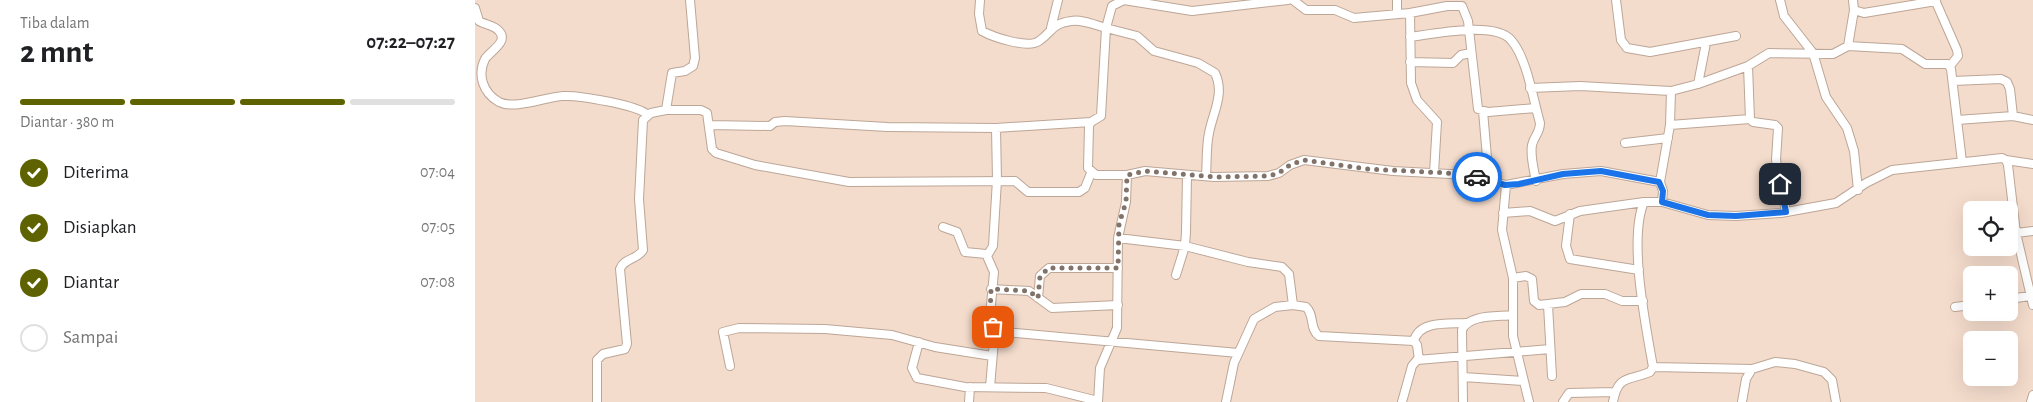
<!DOCTYPE html>
<html lang="id">
<head>
<meta charset="utf-8">
<style>
	:root { --surface:#fff; --page:#f6f6f6; --text:#202124; --muted:#757577; --line:#e0e0e0; --accent:#5e6300 }
	body { margin:0; font-family:"Alegreya Sans",sans-serif; background:var(--page); color:var(--text); height:100vh; display:flex; flex-direction:column; font-size:19px; white-space:nowrap }
	* { box-sizing:border-box; margin:0 }
	p { font-size:16px; color:var(--muted) }
	.icon { flex:none; width:28px; height:28px; fill:none; stroke:currentColor; stroke-width:2; stroke-linecap:round; stroke-linejoin:round }
	.map { position:relative; flex:1; overflow:hidden }
	.side { display:flex; flex-direction:column; background:var(--surface); width:475px }
	.side>* { flex:none }
	.fabs { position:absolute; left:1488px; top:201px; display:grid; gap:10px }
	.fabs a { display:grid; place-items:center; width:55px; height:55px; border-radius:8px; background:var(--surface); box-shadow:0 5px 20px #0002; font-size:25px }
	.pin { position:absolute; display:grid; place-items:center; width:42px; height:42px; color:#fff; margin:-21px; border-radius:10px; box-shadow:0 2px 8px #0006 }
	.courier { position:absolute; display:grid; place-items:center; width:50px; height:50px; margin:-25px; border:4px solid #1a73e8; border-radius:50%; background:#fff; color:#222; box-shadow:0 1px 6px #0007 }
	.summary em { font-style:normal; font-weight:700 }
	.summary div { display:flex; flex-direction:column-reverse }
	.summary { display:flex; align-items:center; justify-content:space-between; height:85px; padding:0 20px }
	h1 { font-size:32px; font-weight:700; line-height:38px }
	.bar { display:grid; grid-template-columns:repeat(4,1fr); gap:8px 5px; align-content:center; height:60px; padding:0 20px }
	.bar i { height:6px; border-radius:4px; background:var(--line) }
	.bar .on { background:var(--accent) }
	.bar p { grid-column:span 4 }
	ol { padding:0 20px; list-style:none }
	li { display:flex; align-items:center; gap:15px; height:55px }
	li p { margin-inline-start:auto }
	li .icon { padding:5px; border-radius:50%; background:var(--accent); color:#fff; stroke-width:4 }
	li:last-child { color:var(--muted) }
	li i { width:28px; height:28px; border:2px solid var(--line); border-radius:50% }
	main { display:flex; flex:1; min-height:0 }
	.map>svg:first-child { display:block }
</style>
</head>
<body>
<main>
<section class="side">
<div class="summary"><div><h1>2 mnt</h1><p>Tiba dalam</p></div><em>07:22–07:27</em></div>
<div class="bar"><i class="on"></i><i class="on"></i><i class="on"></i><i></i><p>Diantar · 380 m</p></div>
<ol>
<li><svg class="icon" aria-label="check" viewBox="0 0 24 24"><path d="M5 12l5 5 9-10"/></svg>Diterima<p>07:04</p></li>
<li><svg class="icon" aria-label="check" viewBox="0 0 24 24"><path d="M5 12l5 5 9-10"/></svg>Disiapkan<p>07:05</p></li>
<li><svg class="icon" aria-label="check" viewBox="0 0 24 24"><path d="M5 12l5 5 9-10"/></svg>Diantar<p>07:08</p></li>
<li><i></i>Sampai</li>
</ol>
</section>
<div class="map">
<svg width="1558" height="402" viewBox="0 0 1558 402">
	<rect width="100%" height="100%" fill="#f4dccc"/>
	<g fill="none" stroke-linecap="round" stroke-linejoin="round">
		<!-- minor casing -->
		<g stroke="#bca697" stroke-width="10">
			<path id="minor" d="M 215,0 L 220,58 L 218,66 L 210,71 L 197,73 L 191,110 L 226,110 L 232,113 L 237,149 L 241,153 L 280,165 L 374,182 L 540,181 L 553,192 L 604,192 L 610,188 L 616,173
				M 505,0 L 504,14 L 507,31 C 518,37 553,49 564,41 C 577,32 576,24 596,21 C 607,19 620,25 631,28 L 626,116 L 616,122 L 614,126 L 613,168 L 621,175 L 652,175
				M 818,0 L 831,10 L 860,10 L 879,18 L 935,13 L 936,83 L 942,100 L 962,122 L 959,173
				M 1141,0 L 1146,40 L 1152,48 L 1175,52 L 1261,36
				M 1305,0 L 1309,16 L 1338,53 L 1351,97 L 1372,128 L 1379,151 L 1383,190
				M 1460,0 L 1482,50 L 1483,56 L 1475,66
				M 0,8 L 4,21 C 10,25 19,25 24,31 C 34,42 15,51 10,59 C 2,75 8,93 24,102 C 40,110 70,97 88,96 C 103,95 163,105 173,115
				M 1379,10 L 1389,13 L 1461,1
				M 935,13 L 972,6 L 987,6 L 993,21 L 1003,109 L 1013,112 L 1061,108
				M 922,14 L 922,0
				M 576,28 L 583,0
				M 935,37 C 957,34 1020,21 1036,40 C 1052,58 1058,99 1065,123 C 1065,133 1059,136 1057,145 C 1055,156 1059,170 1061,181
				M 1373,46 L 1427,49 L 1450,64 L 1473,64 L 1476,69 L 1487,162
				M 935,62 L 978,63 L 986,55 L 996,53
				M 1273,66 L 1275,119 L 1278,122 L 1300,125 L 1303,128 L 1301,160 L 1311,212
				M 1478,81 L 1526,79 L 1532,82 L 1535,89 L 1538,116
				M 1223,84 L 1231,43
				M 1055,88 L 1105,86 L 1196,91 L 1223,84 L 1273,66 L 1294,53 L 1358,54 L 1373,46 L 1379,10 L 1378,0
				M 1008,111 L 1014,181
				M 1482,120 L 1538,116 L 1558,120
				M 235,125 L 295,126 L 300,122 L 310,121 L 412,127 L 521,128 L 616,122
				M 1195,125 L 1275,119
				M 1150,143 L 1193,138
				M 1531,160 L 1558,164
				M 731,176 C 732,162 731,147 734,133 C 738,112 750,94 740,73 L 723,63 L 679,51 L 662,36 L 631,28 L 637,6 L 649,0 L 717,11 L 813,0
				M 1185,182 L 1195,125 L 1196,91
				M 1031,185 L 1027,230 L 1038,278 L 1038,336 L 1054,402
				M 1028,213 L 1055,211 L 1080,221 L 1105,211 L 1169,202
				M 1095,214 L 1091,246 L 1095,259 L 1164,270
				M 468,227 L 482,232 L 490,252 L 511,254 L 519,272 L 515,316 L 518,327 L 519,341 L 515,387
				M 1541,233 L 1558,231
				M 643,238 L 710,246 L 773,262 L 807,267 L 814,274 L 818,305
				M 512,256 L 518,246 L 522,180 L 521,128
				M 701,275 L 710,246 L 711,232 L 712,175
				M 1038,278 L 1051,276 L 1057,279 L 1059,301 L 1064,305 L 1090,302 L 1106,294 L 1130,294 L 1147,301 L 1168,301
				M 516,289 L 554,291 L 577,308 L 643,305
				M 563,298 L 565,276 L 574,268 L 643,268
				M 1534,299 L 1555,296
				M 1073,305 L 1077,376
				M 1480,307 L 1496,305
				M 519,331 L 763,353
				M 939,341 C 944,320 974,324 991,323
				M 444,342 L 437,368 L 442,378 L 490,387 L 571,388 L 623,401
				M 255,366 L 248,332 L 264,328 L 350,329 L 417,335 L 460,347 L 517,356
				M 1178,367 L 1277,369
				M 988,377 L 1048,381
				M 122,402 L 122,360 L 128,354 L 150,349 L 152,344 L 145,269 C 149,258 162,260 168,250 L 164,199 L 168,120 L 176,113 L 191,110
				M 494,402 L 495,387
				M 623,402 L 625,368 L 642,328 L 643,238 L 651,202 L 652,175 L 670,171 L 739,177 L 793,176 L 804,173 L 815,165 L 829,160 L 918,171 L 994,175 L 1031,185 L 1088,174 L 1126,171 L 1185,182 L 1188,191 L 1187,202 L 1233,215 L 1261,216 L 1306,213 L 1361,203 L 1391,183 L 1417,170 L 1527,158 L 1531,160 L 1533,165 L 1541,233 L 1558,305
				M 751,402 L 759,363 L 779,319 L 800,307 L 818,305 L 831,307 C 840,315 834,329 844,336 L 939,341 L 942,345 L 944,360
				M 927,402 L 937,366 L 942,360 L 1075,349
				M 988,402 L 987,330 C 994,314 1022,317 1038,315
				M 1088,402 L 1094,393 L 1140,392
				M 1138,402 C 1143,374 1154,381 1175,372 L 1178,367 C 1171,327 1153,239 1169,202 L 1187,202
				M 1267,402 L 1271,379 L 1277,369 L 1300,362 L 1320,364 L 1349,372 L 1357,380 L 1361,402
				M 1556,402 L 1558,395"/>
		</g>
		<!-- minor -->
		<use href="#minor" stroke="#fff" stroke-width="8"/>
	</g>
	<g fill="none" stroke-linecap="round" stroke-linejoin="round">
		<!-- done -->
		<path stroke="#817369" stroke-width="5" stroke-dasharray="0 9" d="M 518,327 L 515,316 L 516,289 L 554,291 L 563,298 L 565,276 L 574,268 L 643,268 L 644,224 L 651,202 L 652,175 L 670,171 L 740,177 L 793,176 L 804,173 L 815,165 L 829,160 L 893,169 L 972,173 L 1002,177"/>
		<!-- route -->
		<path stroke="#1a73e8" stroke-width="6" d="M 1002,177 L 1030,185 L 1044,184 L 1088,174 L 1126,171 L 1184,182 L 1188,191 L 1187,202 L 1233,215 L 1261,216 L 1311,212 L 1305,184"/>
	</g>
</svg>
<div class="fabs">
<a><svg class="icon" aria-label="locate" viewBox="0 0 24 24"><circle cx="12" cy="12" r="6"/><path d="M12 2v4M12 18v4M2 12h4M18 12h4"/></svg></a>
<a>+</a>
<a>−</a>
</div>
<div class="pin" style="left:518px;top:327px;background:#ea580c"><svg class="icon" aria-label="bag" viewBox="0 0 24 24"><path d="M5 8h14l-1 12H6zM9 8a3 3 0 0 1 6 0"/></svg></div>
<div class="pin" style="left:1305px;top:184px;background:#1f2937"><svg class="icon" aria-label="home" viewBox="0 0 24 24"><path d="M3 11l9-7 9 7M6 9v11h12V9"/></svg></div>
<div class="courier" style="left:1002px;top:177px"><svg class="icon" aria-label="car" viewBox="0 0 24 24"><path d="M5 17H2v-5l4-1 3-4h7l3 4 3 1v5h-3M9 17h6M6 11h13"/><circle cx="7" cy="17" r="2"/><circle cx="17" cy="17" r="2"/></svg></div>
</div>
</main>
</body>
</html>
